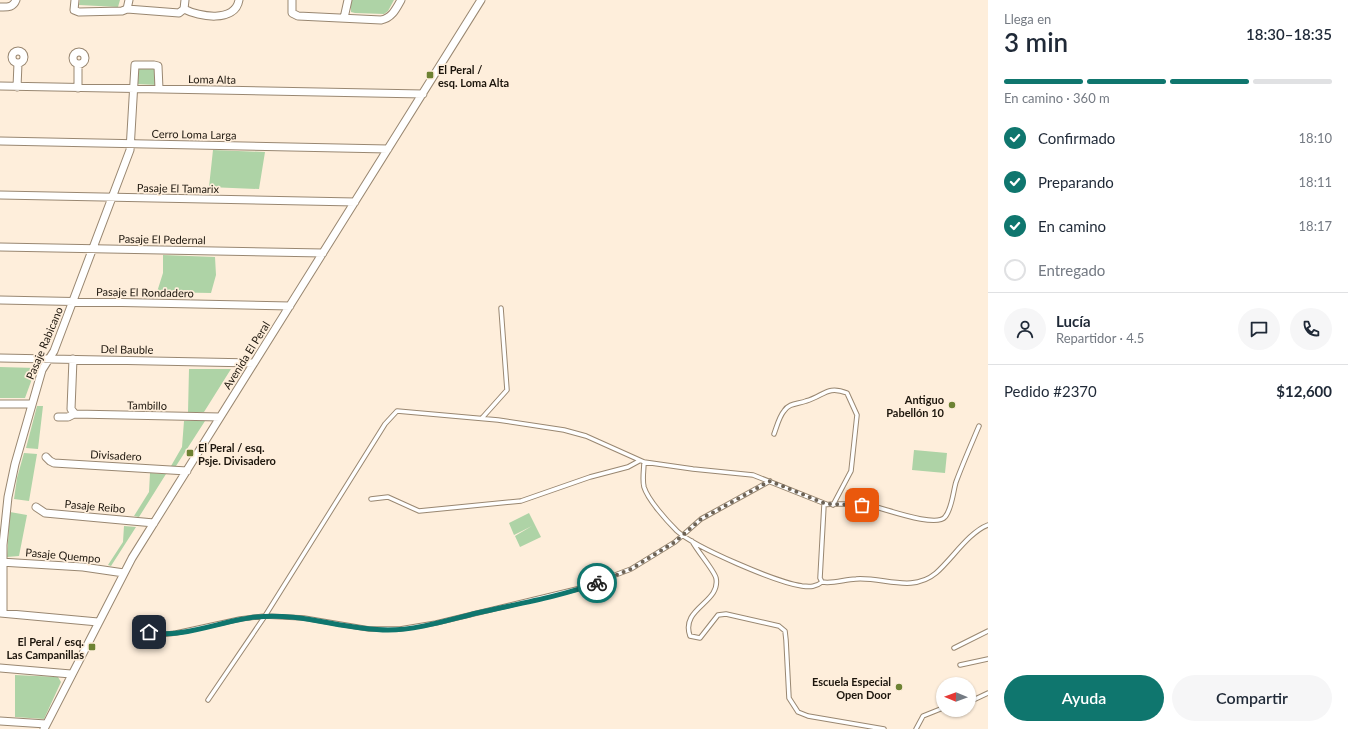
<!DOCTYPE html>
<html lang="es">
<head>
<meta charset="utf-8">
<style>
	:root { --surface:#fff; --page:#f6f6f7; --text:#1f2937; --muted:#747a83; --line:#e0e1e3; --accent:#0f766e }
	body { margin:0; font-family:Lato,sans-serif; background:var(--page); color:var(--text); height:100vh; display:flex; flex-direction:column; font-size:15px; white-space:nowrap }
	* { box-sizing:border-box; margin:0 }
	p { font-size:13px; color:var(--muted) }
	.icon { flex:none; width:22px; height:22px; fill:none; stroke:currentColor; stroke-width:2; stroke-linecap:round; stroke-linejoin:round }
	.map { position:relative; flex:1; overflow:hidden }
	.details { display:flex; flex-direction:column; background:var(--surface); width:360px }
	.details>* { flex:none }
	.needle { width:26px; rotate:271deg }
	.tools { position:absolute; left:936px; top:677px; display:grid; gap:8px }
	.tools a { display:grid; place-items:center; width:40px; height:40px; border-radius:50%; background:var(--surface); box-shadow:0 1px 3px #0004; font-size:20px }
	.pin { position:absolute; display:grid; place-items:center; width:34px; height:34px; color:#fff; margin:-17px; border-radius:8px; box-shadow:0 2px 6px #0006 }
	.courier { position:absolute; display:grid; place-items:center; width:40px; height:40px; margin:-20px; border:3px solid #0f766e; border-radius:50%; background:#fff; color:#222; box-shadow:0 1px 5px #0007 }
	.summary em { font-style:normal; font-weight:600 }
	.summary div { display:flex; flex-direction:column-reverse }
	.summary { display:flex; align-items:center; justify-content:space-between; height:68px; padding:0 16px }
	h1 { font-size:26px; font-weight:600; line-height:30px }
	.bar { display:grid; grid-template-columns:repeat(4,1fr); gap:6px 4px; align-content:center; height:48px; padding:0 16px }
	.bar i { height:5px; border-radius:3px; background:var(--line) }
	.bar .current { background:var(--accent) }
	.bar p { grid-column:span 4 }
	.line { display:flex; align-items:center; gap:10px; padding:0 16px; border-top:1px solid var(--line) }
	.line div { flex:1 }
	.round { display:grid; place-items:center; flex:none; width:42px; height:42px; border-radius:21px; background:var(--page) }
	ol { padding:0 16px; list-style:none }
	li { display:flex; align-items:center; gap:12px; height:44px }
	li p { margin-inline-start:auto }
	li .icon { padding:4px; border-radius:50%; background:var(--accent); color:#fff; stroke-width:4 }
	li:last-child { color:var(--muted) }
	li i { width:22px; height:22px; border:2px solid var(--line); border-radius:50% }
	.button { display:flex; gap:8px; margin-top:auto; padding:8px 16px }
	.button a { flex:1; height:46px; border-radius:24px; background:var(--accent); color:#fff; font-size:16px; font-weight:600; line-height:46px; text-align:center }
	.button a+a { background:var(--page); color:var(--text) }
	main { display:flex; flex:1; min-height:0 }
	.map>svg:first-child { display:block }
</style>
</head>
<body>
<main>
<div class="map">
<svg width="988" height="729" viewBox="0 0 988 729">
	<rect width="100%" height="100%" fill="#feeedb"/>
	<!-- green -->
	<path fill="#aed3a6" d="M 80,0 L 120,0 L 118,7 L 79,5 Z
		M 351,0 L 394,0 L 388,11 L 384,14 L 355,13 L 351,12 Z
		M 137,67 L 158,68 L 157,85 L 136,84 Z
		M 213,150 L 265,152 L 259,189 L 209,187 Z
		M 163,255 L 215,257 L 216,275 L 211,293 L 157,292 L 163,273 Z
		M 0,367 L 36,368 L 25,398 L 0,398 Z
		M 189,369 L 231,369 L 204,412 L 188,412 Z
		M 37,406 L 43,406 L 38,449 L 26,448 Z
		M 184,421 L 205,421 L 176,466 L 171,466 L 182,447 Z
		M 914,450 L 947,453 L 945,473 L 912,470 Z
		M 24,453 L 37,454 L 29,501 L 14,499 L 17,478 Z
		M 150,473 L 166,474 L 139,517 L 134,516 L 149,492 Z
		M 10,512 L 27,515 L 19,556 L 7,557 Z
		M 529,513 L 541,537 L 520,547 L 515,536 L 532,526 L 514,535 L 509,523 Z
		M 124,526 L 136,527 L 111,566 L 108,565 L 123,542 Z
		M 15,675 L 58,677 L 61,682 L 44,719 L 15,717 Z"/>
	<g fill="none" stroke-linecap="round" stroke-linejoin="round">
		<!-- service casing -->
		<g stroke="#998771" stroke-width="5.5">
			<path id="service" d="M 482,418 L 507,390 L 501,308
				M 979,426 C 971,445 963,463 956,482 C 953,492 952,509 945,517 C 936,528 886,509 872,506 C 863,504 832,503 824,505 L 820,578 L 822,582 C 834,584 845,579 856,579 C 884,577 912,593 936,573 C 952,559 969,532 988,525
				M 774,434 C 777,426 779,417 784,411 C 789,403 798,404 806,401 C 824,396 827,385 847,393 L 857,415 L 851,471 L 833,505
				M 644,462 C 644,470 642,479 644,487 C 648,500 667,521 677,531 C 696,548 776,582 802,586 C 810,587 816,587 822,582
				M 371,499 L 388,497 L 419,511 L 521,501 L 590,477 L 628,467 L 639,461
				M 692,541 C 697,551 714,570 716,578 C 721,603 680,608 690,636 L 700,638 L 718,615 L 726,614 L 779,626 L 785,631 L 786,640 L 789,698 L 798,712 L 808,716 L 884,729
				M 149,632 L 159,635 L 176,633 L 240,619 L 265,616 L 304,618 L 369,629 L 400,629 L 436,623 L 581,588 L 631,569 L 675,542 L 701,519 L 770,481
				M 954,648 L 988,631
				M 960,665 L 988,659
				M 208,700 L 265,616 L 385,424 L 397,411 L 498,420 L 564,430 L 586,436 L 644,462 L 693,469 L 753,475 L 826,504
				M 969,702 L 988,693
				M 916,729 L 923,716 L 943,708"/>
		</g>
		<!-- minor casing -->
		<g stroke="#998771" stroke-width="9">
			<path id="minor" d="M 75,0 L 74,10 L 79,12 L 122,11 L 127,9 L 179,13 L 184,9 L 185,0
				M 292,0 L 292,13 L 298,16 L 381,20 C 392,18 396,9 401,0
				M 0,7 C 7,7 13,8 16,0
				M 127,9 L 129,0
				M 184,9 C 199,17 235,23 239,0
				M 344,18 L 348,0
				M12 57a6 6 0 1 1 12 0a6 6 0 1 1-12 0Z
				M73 58a6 6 0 1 1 12 0a6 6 0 1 1-12 0Z
				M 0,86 L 423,94
				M 17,87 L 18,63
				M 78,88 L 78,65
				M 0,141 L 388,149
				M 0,195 L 355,202
				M 0,247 L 323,253
				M 0,300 L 290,306
				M 0,358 L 254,363
				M 73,359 L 71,409 L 75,414 L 220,417
				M 0,404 L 32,404
				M 58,417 L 68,417 L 74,414
				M 46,457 L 50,461 L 54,463 L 187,471
				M 36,507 L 45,513 L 154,523
				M 0,562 L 83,567 L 124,573
				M 0,613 L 98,622
				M 3,613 L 3,545 L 8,497 L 15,464 L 42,370 L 54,351 L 130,150 L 135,65 L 154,65 L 158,66 L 159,89
				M 0,668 L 71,674
				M 0,721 L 46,724
				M 44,729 L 132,558 L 481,0"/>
		</g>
		<!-- service -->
		<use href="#service" stroke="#fff" stroke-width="3.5"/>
		<!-- minor -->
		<use href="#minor" stroke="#fff" stroke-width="7"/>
	</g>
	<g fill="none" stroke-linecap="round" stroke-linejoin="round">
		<!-- done -->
		<path stroke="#6c6255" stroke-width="4" stroke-dasharray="0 7.2" d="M 597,583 L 631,569 L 675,542 L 701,519 L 770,481 L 826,504 L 862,505"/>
		<!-- route -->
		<path stroke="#0f766e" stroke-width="5" d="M 149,632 C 178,640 224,620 256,617 C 301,612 343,630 388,630 C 417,630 448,620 477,613 C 516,604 559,597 597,583"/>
	</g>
	<!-- markers -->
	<g fill="#6d8233" stroke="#feeedb" stroke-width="1.5">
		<rect x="426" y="71" width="8" height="8" rx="2"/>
		<circle cx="952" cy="405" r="4"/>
		<rect x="186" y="449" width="8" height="8" rx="2"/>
		<rect x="88" y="643" width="8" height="8" rx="2"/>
		<circle cx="899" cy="687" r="4"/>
	</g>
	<g text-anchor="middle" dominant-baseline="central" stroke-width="3.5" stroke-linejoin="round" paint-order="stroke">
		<!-- poi labels -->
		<g font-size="11" font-weight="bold" fill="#1d160d" stroke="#feeedb" text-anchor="end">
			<text x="438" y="69" text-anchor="start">El Peral /<tspan x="438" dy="13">esq. Loma Alta</tspan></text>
			<text x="944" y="399">Antiguo<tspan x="944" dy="13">Pabellón 10</tspan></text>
			<text x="198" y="447" text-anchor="start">El Peral / esq.<tspan x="198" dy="13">Psje. Divisadero</tspan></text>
			<text x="84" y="641">El Peral / esq.<tspan x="84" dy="13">Las Campanillas</tspan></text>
			<text x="891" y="681">Escuela Especial<tspan x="891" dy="13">Open Door</tspan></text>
		</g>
		<!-- street labels -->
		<g font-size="11" fill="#1d160d" stroke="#feeedb">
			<text transform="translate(212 79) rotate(1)">Loma Alta</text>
			<text transform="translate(194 134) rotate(1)">Cerro Loma Larga</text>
			<text transform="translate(178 188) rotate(1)">Pasaje El Tamarix</text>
			<text transform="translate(162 239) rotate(1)">Pasaje El Pedernal</text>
			<text transform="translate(145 292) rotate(1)">Pasaje El Rondadero</text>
			<text transform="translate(44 343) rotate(-67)">Pasaje Rabicano</text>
			<text transform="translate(127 349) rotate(1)">Del Bauble</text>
			<text transform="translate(246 355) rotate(-58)">Avenida El Peral</text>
			<text transform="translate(147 405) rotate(1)">Tambillo</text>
			<text transform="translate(116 455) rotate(3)">Divisadero</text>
			<text transform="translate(95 506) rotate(5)">Pasaje Reibo</text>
			<text transform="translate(63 555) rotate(5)">Pasaje Quempo</text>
		</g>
	</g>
</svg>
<div class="tools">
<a><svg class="needle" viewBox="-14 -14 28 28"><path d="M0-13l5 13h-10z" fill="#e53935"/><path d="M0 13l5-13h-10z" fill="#747a83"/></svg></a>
</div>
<div class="pin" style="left:862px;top:505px;background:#ea580c"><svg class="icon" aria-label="bag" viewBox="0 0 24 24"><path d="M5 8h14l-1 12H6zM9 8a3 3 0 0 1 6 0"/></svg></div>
<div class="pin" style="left:149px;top:632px;background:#1f2937"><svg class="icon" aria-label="home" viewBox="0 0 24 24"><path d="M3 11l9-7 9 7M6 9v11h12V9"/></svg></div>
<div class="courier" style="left:597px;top:583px"><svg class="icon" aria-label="bike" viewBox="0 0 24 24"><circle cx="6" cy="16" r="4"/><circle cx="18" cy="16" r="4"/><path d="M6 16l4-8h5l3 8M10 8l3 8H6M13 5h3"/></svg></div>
</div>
<section class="details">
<div class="summary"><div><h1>3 min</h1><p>Llega en</p></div><em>18:30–18:35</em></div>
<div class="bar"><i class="current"></i><i class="current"></i><i class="current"></i><i></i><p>En camino · 360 m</p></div>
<ol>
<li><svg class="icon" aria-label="check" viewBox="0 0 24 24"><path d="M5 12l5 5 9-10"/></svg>Confirmado<p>18:10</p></li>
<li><svg class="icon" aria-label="check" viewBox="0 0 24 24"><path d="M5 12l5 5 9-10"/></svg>Preparando<p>18:11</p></li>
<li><svg class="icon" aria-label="check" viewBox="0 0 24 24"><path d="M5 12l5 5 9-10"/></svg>En camino<p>18:17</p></li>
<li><i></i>Entregado</li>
</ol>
<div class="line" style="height:72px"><a class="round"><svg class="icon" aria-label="person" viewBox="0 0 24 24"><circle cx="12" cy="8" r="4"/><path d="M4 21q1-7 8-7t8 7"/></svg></a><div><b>Lucía</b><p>Repartidor · 4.5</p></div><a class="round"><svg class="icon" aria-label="chat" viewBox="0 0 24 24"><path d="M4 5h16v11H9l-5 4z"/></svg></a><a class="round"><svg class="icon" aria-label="phone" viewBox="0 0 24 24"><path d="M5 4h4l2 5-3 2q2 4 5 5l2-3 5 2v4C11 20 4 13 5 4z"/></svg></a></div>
<div class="line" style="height:52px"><div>Pedido #2370</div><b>$12,600</b></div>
<div class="button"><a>Ayuda</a><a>Compartir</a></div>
</section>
</main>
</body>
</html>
